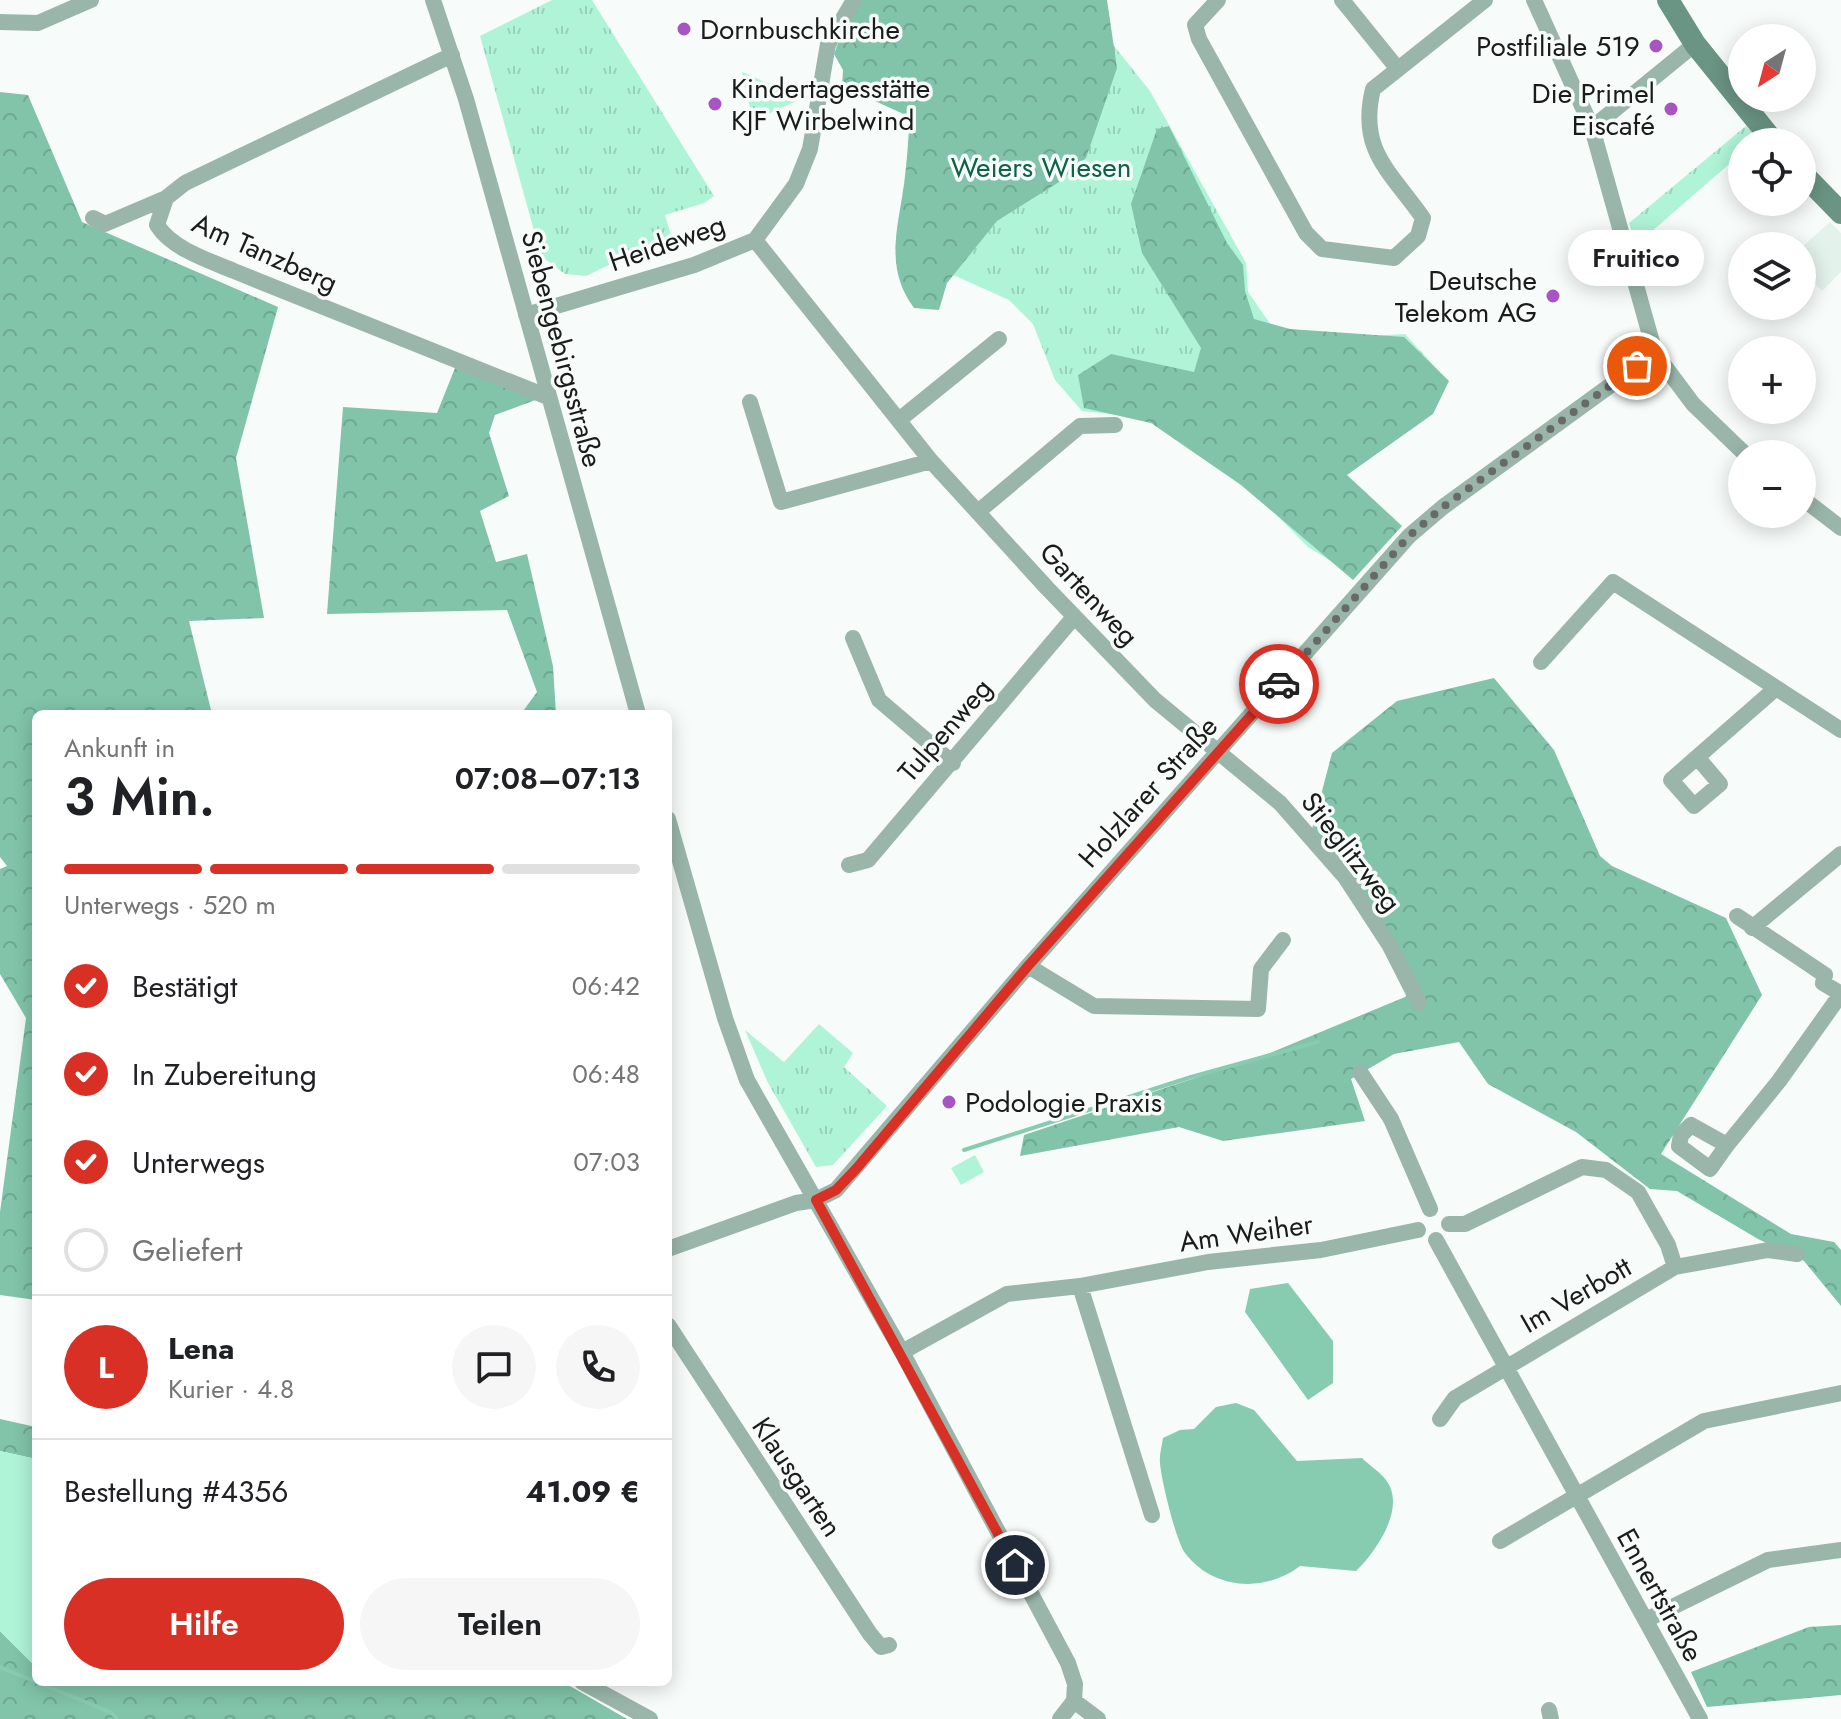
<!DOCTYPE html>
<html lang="de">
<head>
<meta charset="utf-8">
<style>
	:root { --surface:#fff; --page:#f6f6f6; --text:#202124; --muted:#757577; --line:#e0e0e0; --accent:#d93025 }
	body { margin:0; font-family:Jost,sans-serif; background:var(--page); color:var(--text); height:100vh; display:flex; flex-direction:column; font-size:30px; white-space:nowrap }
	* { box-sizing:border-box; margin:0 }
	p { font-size:26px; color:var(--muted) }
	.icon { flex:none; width:44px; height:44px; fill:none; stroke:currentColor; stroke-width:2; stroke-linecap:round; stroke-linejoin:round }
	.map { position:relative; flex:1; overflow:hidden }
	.details { position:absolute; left:32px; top:710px; width:640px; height:976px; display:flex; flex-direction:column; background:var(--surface); border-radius:12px; box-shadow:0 4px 20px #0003 }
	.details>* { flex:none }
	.needle { width:52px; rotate:216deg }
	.controls { position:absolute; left:1728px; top:24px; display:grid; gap:16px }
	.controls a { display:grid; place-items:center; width:88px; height:88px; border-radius:50%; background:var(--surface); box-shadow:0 4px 20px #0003; font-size:40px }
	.pin { position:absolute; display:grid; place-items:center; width:68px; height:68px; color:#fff; margin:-34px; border:4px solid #fff; border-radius:50%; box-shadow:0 2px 8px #0007 }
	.courier { position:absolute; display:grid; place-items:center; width:80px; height:80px; margin:-40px; border:6px solid #d93025; border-radius:50%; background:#fff; color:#222; box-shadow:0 2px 10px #0007 }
	.bubble { position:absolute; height:56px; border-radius:28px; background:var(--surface); box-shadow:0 4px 20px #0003; font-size:26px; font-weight:600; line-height:56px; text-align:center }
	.headline em { font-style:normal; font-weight:600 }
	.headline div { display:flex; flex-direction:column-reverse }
	.headline { display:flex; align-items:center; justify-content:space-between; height:136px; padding:0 32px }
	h1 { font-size:52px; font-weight:600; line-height:60px }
	.bar { display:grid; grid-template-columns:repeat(4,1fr); gap:12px 8px; align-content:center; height:96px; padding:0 32px }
	.bar i { height:10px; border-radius:6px; background:var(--line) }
	.bar .current { background:var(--accent) }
	.bar p { grid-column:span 4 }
	.line { display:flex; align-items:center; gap:20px; padding:0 32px; border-top:2px solid var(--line) }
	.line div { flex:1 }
	.round { display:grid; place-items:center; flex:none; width:84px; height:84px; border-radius:42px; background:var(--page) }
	ol { padding:0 32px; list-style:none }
	li { display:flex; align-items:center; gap:24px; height:88px }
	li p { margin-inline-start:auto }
	li .icon { padding:8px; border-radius:50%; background:var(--accent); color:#fff; stroke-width:4 }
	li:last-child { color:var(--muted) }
	li i { width:44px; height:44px; border:4px solid var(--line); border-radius:50% }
	.button { display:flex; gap:16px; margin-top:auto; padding:16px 32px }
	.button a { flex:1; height:92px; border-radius:48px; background:var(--accent); color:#fff; font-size:32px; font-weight:600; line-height:92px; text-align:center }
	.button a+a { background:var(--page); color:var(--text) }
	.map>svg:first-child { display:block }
</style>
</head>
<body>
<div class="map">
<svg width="1841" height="1719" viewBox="0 0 1841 1719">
	<defs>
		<pattern id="grass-tufts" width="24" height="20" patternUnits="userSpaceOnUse" patternTransform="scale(2)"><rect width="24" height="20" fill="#b0f4d8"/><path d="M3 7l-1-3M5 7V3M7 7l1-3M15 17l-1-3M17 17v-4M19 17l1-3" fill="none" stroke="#97d1b9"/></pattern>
		<pattern id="forest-crowns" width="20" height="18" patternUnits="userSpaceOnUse" patternTransform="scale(2)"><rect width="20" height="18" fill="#81c4a9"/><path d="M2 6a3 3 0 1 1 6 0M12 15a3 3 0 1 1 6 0" fill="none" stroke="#6fa891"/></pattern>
	</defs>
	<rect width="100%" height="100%" fill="#f7fcfa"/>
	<!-- built -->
	<path fill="#e4f2ec" d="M 1830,222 L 1841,233 L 1841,272 L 1822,291 L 1802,271 L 1802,247 Z"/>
	<!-- grass -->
	<path fill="url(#grass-tufts)" d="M 552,0 L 592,0 L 714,196 L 704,203 L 665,215 L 671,235 L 586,276 L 565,274 L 541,256 L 480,36 Z
		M 1091,17 L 1150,91 L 1246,263 L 1248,292 L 1282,341 L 1405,334 L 1446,379 L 1340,469 L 1353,575 L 1308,547 L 1209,445 L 1157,419 L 1082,411 L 1055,380 L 1033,324 L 1009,300 L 895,249 L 913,116 L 834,47 L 840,30 Z
		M 742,72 L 803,98 L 753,121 Z
		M 1746,126 L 1758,139 L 1742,142 L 1742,153 L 1636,245 L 1629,223 Z
		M 819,1024 L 853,1053 L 844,1067 L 887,1106 L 833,1165 L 816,1167 L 767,1081 L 745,1030 L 784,1062 Z"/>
	<!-- forest -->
	<path fill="url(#forest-crowns)" d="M 859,0 L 1107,0 L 1117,68 L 1086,158 L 1059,182 L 997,221 L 947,283 L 939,310 L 914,308 C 885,269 897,230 904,186 C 907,163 908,140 910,117 L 842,86 L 843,70 L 834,54 L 850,13 Z
		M 0,92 L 28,95 L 82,222 L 278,307 L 236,458 L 264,618 L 189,621 L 212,714 L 36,714 L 36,1300 L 0,1295 L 0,1212 L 26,1018 L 0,974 L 0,869 L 7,866 L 0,857 Z
		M 1169,126 L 1227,243 L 1243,265 L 1245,291 L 1254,319 L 1290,329 L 1404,337 L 1449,381 L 1433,414 L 1347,475 L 1402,526 L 1353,580 L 1241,485 L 1151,423 L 1084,408 L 1078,375 L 1111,354 L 1194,372 L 1201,348 L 1142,253 L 1131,204 L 1157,129 Z
		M 455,368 L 538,399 L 495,415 L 489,433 L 509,496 L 480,511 L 496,562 L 527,554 L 553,666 L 556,714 L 521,714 L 537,692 L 507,610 L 327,614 L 343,407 L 437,413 Z
		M 1494,678 L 1554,750 L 1600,856 L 1612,866 L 1726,918 L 1762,995 L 1661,1154 L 1791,1234 L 1834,1242 L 1841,1250 L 1841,1306 L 1804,1261 L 1758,1239 L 1677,1191 L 1650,1189 L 1576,1132 L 1488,1084 L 1459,1042 L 1394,1054 L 1351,1079 L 1365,1121 L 1223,1141 L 1179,1127 L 1020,1156 L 1024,1135 L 1270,1053 L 1405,997 L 1409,992 L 1381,929 L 1311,833 L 1332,753 L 1397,701 Z
		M 0,1419 L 36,1427 L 36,1459 L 0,1451 Z
		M 1841,1625 L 1841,1695 L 1707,1707 L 1691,1672 L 1809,1627 Z
		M 0,1631 L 36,1667 L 36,1682 L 67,1685 L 71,1682 L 563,1682 L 627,1719 L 0,1719 Z"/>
	<!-- pitch -->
	<path fill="#b0f4d8" d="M 975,1155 L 984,1172 L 961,1185 L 951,1168 Z
		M 0,1451 L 36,1459 L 36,1667 L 0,1631 Z"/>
	<!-- water -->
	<path fill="#87cbb0" d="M 1288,1283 L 1333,1341 L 1333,1383 L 1308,1400 L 1245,1312 L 1250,1289 Z
		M 1236,1403 L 1254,1410 L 1297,1461 L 1362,1458 C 1369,1465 1380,1472 1386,1480 C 1407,1507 1376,1552 1356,1571 L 1300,1566 C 1265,1593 1213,1590 1185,1553 C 1176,1541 1161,1479 1160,1463 C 1159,1455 1162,1446 1163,1438 L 1180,1430 L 1194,1429 L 1216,1407 Z"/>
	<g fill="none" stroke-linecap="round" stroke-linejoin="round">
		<!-- stream -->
		<path stroke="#87cbb0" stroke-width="4" d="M 964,1150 L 1191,1077 L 1318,1042
			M 0,1667 L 112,1713 L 117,1719"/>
		<!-- minor -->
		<path stroke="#9ab6aa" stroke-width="16" d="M 433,0 L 466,99 L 638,714
			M 1218,0 L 1195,25 L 1199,39 L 1306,233 L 1322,249 L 1394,258 L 1418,236 L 1423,218 C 1390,171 1358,150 1373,89 L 1485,0
			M 1342,0 L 1397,68
			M 1534,0 L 1592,128 L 1655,353 L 1693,404 L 1745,454
			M 0,22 L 38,23 L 91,0
			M 452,55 L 185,183 L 166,198 L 157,225 C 172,249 208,260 234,271 L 548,397
			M 1592,128 L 1695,44
			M 93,218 L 105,224 L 166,198
			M 755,240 L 931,461 L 1047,588 L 1155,700 L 1280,803 L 1345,877 L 1390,946 L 1419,1003
			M 526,315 L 694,265 L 755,240 L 796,184 L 810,149 L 828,44 L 854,0
			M 750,402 L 781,502 L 931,461
			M 899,420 L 999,339
			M 1802,498 L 1841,528
			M 979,511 L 1080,426 L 1115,425
			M 853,638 L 879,700 L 953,763
			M 1541,662 L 1613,582 L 1841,730
			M 1697,757 L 1720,784 L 1694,806 L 1671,780 L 1775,689
			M 668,819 L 725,1018 L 747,1080 L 902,1352 L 1068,1663 L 1075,1684 L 1074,1701
			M 849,865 L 868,860 L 1074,617
			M 1737,916 L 1825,975 L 1823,983 L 1841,994
			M 1752,928 L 1841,854
			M 1028,966 L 1094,1006 L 1258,1009 L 1261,969 L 1283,940
			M 1360,1072 L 1391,1119 L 1430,1209
			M 1691,1125 L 1727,1145 L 1710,1169 L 1679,1146 L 1681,1135 Z
			M 1727,1145 L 1779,1081 L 1841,994
			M 1449,1224 L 1465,1224 L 1582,1167 L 1606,1170 L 1638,1192 L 1668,1245 L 1675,1267
			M 1436,1240 L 1700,1719
			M 668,1249 L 796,1203 L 816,1200 L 836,1190 L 1028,966 L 1409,536 L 1443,507 L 1655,353
			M 1080,1286 L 1152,1515
			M 668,1325 L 870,1634 L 881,1647 L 889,1645
			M 902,1352 L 1007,1294 L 1080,1286 L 1208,1262 L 1321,1250 L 1418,1230
			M 1440,1419 L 1455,1398 L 1675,1267 L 1768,1250 L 1797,1254
			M 1500,1541 L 1704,1421 L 1841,1393
			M 1646,1620 L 1768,1560 L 1841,1550
			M 582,1682 L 650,1719
			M 1074,1701 L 1098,1719
			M 1549,1710 L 1551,1719
			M 1060,1719 L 1074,1701"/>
		<!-- secondary -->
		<path stroke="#6a9483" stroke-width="22" d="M 1668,0 L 1695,44 L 1774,142
			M 1802,173 L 1841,213"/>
	</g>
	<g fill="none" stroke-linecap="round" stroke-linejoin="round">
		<!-- done -->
		<path stroke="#676a69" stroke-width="8" stroke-dasharray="0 14.4" d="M 1279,684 L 1409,536 L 1443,507 L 1637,366"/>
		<!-- route -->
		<path stroke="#d93025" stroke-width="10" d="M 1015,1565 L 816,1200 L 836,1190 L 856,1169 L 1028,966 L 1279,684"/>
	</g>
	<!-- markers -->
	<g fill="#a855c4" stroke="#f7fcfa" stroke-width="3">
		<circle cx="684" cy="29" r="8"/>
		<circle cx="1656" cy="46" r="8"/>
		<circle cx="715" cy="104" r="8"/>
		<circle cx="1671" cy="109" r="8"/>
		<circle cx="1553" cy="296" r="8"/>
		<circle cx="949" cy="1102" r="8"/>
	</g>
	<g text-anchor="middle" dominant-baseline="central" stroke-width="7" stroke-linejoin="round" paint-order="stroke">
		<!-- poi labels -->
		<g font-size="28" fill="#1a1b1b" stroke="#f7fcfa" text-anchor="start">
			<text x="700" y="29">Dornbuschkirche</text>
			<text x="1640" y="46" text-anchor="end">Postfiliale 519</text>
			<text x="731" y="88">Kindertagesstätte<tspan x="731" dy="32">KJF Wirbelwind</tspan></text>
			<text x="1655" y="93" text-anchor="end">Die Primel<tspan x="1655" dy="32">Eiscafé</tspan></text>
			<text x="1537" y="280" text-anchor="end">Deutsche<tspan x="1537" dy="32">Telekom AG</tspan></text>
			<text x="965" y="1102">Podologie Praxis</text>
		</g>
		<!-- park labels -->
		<g font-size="28" fill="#0c634a" stroke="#f7fcfa">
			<text x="1041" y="167">Weiers Wiesen</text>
		</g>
		<!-- street labels -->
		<g font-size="28" fill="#1a1b1b" stroke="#f7fcfa">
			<text transform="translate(667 243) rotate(-19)">Heideweg</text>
			<text transform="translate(265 253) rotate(24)">Am Tanzberg</text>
			<text transform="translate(562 349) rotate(75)">Siebengebirgsstraße</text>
			<text transform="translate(1089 594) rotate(47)">Gartenweg</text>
			<text transform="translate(945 730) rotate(-49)">Tulpenweg</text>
			<text transform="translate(1148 792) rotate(-48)">Holzlarer Straße</text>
			<text transform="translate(1351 852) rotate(52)">Stieglitzweg</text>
			<text transform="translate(1246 1233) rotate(-8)">Am Weiher</text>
			<text transform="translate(1576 1295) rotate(-30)">Im Verbott</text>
			<text transform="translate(797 1477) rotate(56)">Klausgarten</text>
			<text transform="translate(1660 1595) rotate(61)">Ennertstraße</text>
		</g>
	</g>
</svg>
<div class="controls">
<a><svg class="needle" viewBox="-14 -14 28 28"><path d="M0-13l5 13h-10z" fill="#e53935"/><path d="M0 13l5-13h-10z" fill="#757577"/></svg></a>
<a><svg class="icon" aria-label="locate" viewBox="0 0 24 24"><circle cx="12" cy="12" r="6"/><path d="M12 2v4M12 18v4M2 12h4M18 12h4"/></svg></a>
<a><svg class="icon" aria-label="layers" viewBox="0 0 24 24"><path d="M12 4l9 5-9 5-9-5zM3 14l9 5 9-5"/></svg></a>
<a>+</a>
<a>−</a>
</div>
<div class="pin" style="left:1637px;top:366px;background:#ea580c"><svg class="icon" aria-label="bag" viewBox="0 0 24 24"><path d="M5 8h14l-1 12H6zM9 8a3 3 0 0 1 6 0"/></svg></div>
<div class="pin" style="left:1015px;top:1565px;background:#1f2937"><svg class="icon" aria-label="home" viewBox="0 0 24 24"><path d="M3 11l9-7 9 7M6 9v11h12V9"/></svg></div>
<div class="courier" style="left:1279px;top:684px"><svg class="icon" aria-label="car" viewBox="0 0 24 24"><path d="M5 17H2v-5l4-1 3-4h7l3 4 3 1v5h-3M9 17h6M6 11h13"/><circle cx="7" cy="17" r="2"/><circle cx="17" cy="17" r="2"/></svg></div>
<div class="bubble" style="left:1568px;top:230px;width:136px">Fruitico</div>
<section class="details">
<div class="headline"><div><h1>3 Min.</h1><p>Ankunft in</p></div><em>07:08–07:13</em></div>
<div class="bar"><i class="current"></i><i class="current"></i><i class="current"></i><i></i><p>Unterwegs · 520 m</p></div>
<ol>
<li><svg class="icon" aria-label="check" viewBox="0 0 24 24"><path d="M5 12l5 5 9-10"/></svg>Bestätigt<p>06:42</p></li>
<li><svg class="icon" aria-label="check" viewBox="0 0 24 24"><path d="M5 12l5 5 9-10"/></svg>In Zubereitung<p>06:48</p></li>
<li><svg class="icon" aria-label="check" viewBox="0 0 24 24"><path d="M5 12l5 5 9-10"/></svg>Unterwegs<p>07:03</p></li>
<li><i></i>Geliefert</li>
</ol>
<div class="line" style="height:144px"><b class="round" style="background:var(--accent);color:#fff">L</b><div><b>Lena</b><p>Kurier · 4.8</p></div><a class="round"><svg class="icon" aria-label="chat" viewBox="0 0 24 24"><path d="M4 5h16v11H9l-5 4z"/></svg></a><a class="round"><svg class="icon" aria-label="phone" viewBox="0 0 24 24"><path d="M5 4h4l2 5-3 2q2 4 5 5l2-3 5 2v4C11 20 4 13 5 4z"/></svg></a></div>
<div class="line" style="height:104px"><div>Bestellung #4356</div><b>41.09 €</b></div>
<div class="button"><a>Hilfe</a><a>Teilen</a></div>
</section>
</div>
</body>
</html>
